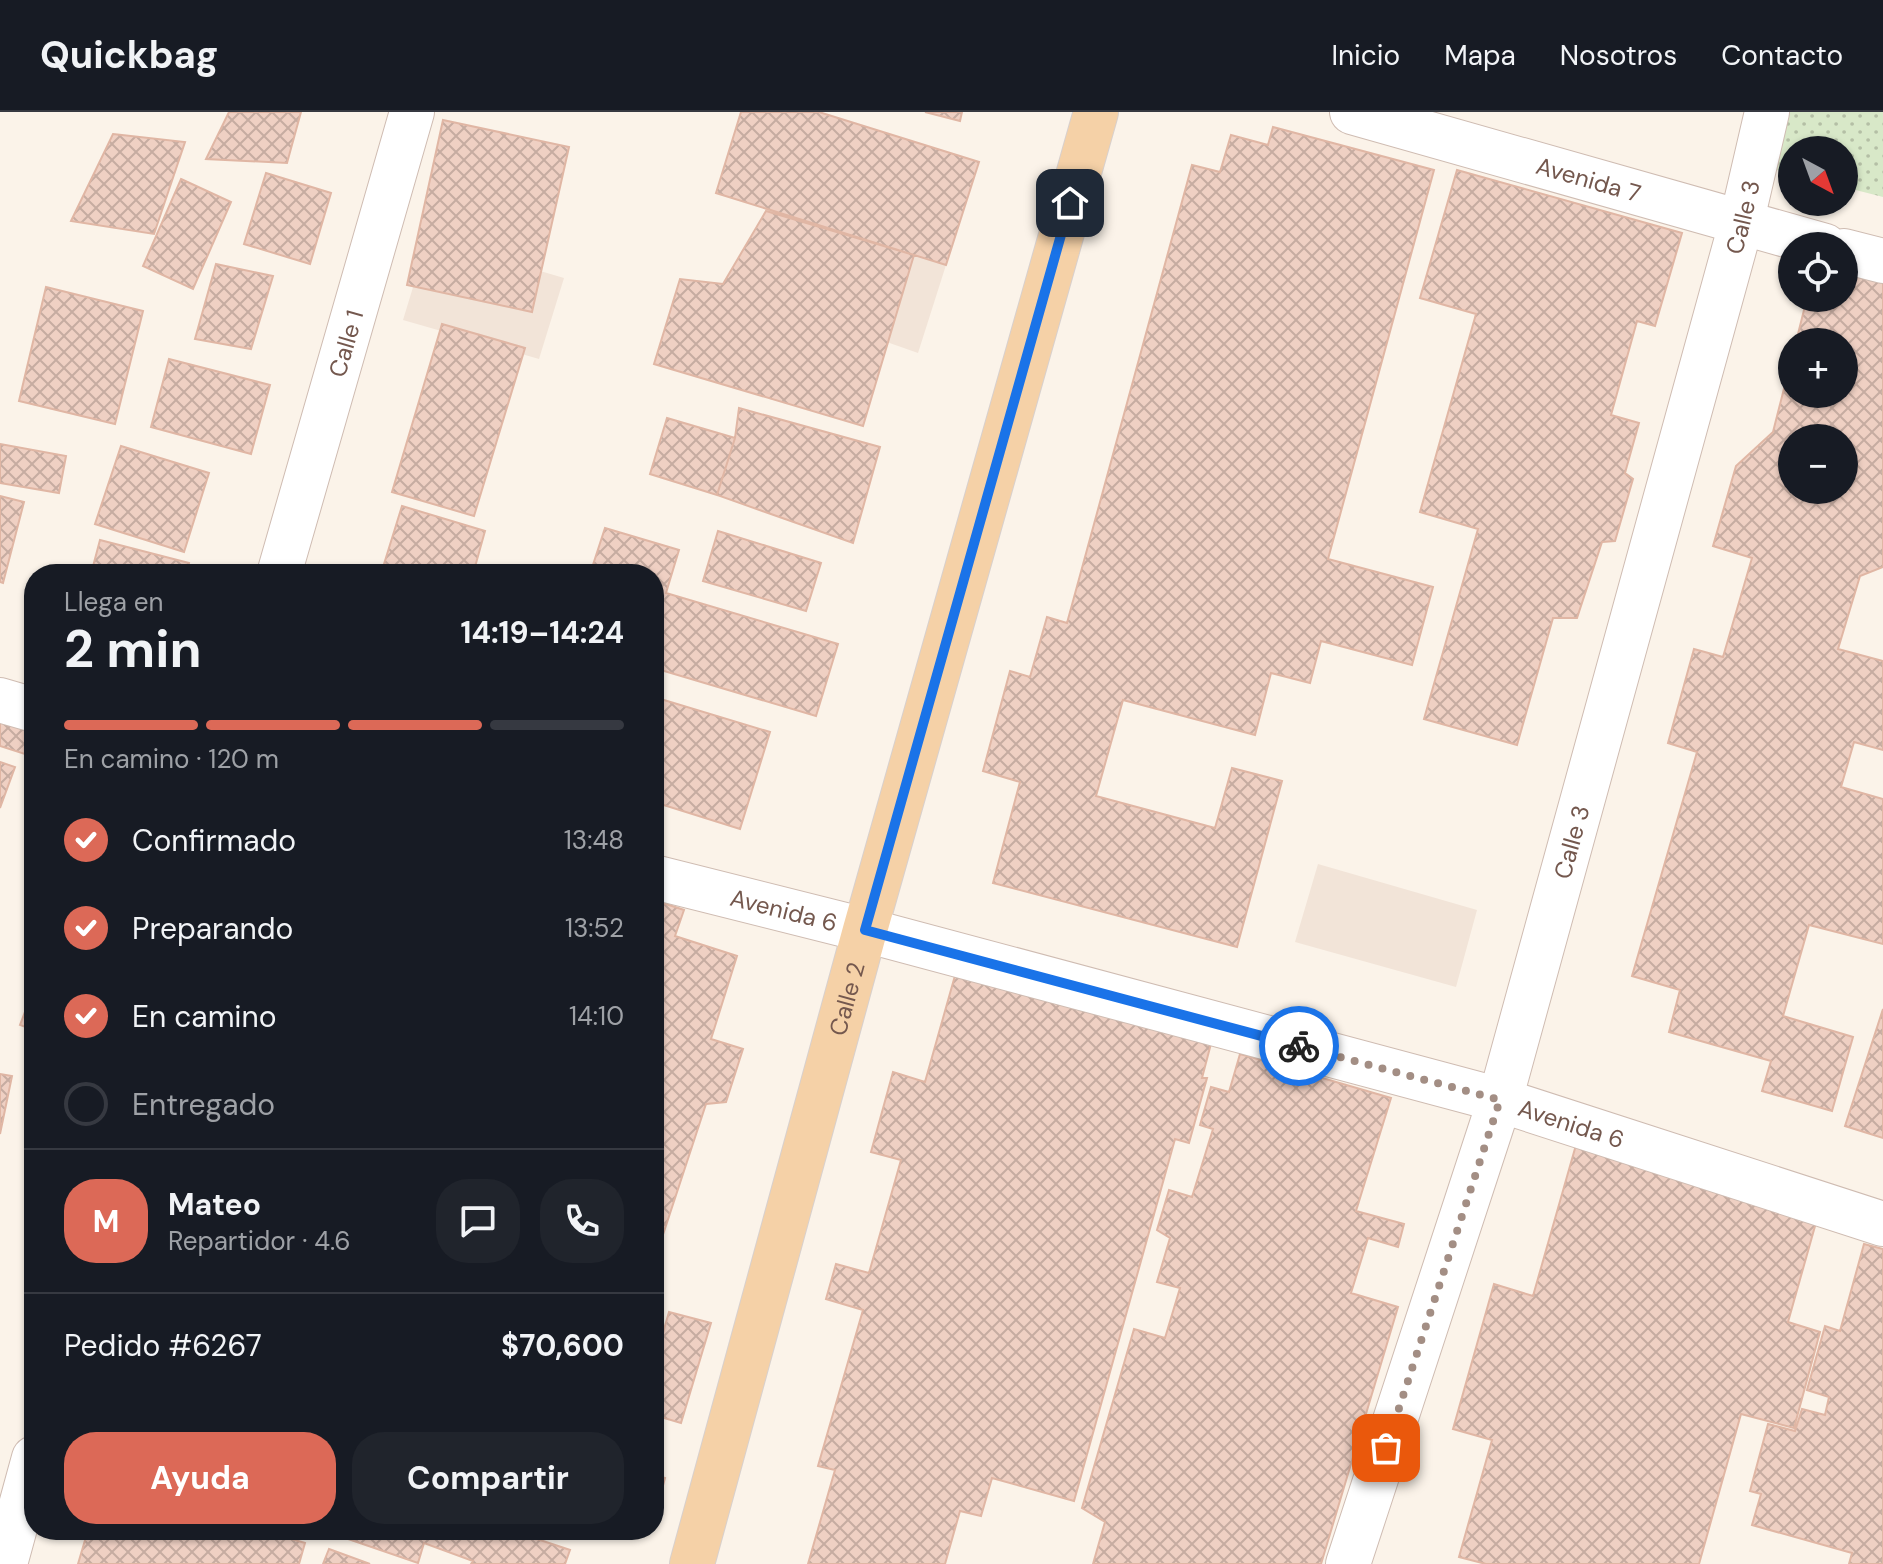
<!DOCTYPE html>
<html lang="es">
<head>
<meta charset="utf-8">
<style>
	:root { --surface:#171b24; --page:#20242c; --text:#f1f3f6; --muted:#9ea1a6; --line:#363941; --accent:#dc6957 }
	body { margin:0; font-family:"DM Sans",sans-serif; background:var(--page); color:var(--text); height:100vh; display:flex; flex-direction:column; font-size:30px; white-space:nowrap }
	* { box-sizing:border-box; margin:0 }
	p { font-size:26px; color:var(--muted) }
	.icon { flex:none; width:44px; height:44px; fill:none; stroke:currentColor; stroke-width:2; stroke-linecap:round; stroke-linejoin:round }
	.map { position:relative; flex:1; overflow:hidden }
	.side { position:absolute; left:24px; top:452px; width:640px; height:976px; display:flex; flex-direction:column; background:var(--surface); border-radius:32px; box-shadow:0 2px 6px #0004 }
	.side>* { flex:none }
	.needle { width:52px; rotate:139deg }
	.fabs { position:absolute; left:1778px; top:24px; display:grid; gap:16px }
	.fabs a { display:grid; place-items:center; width:80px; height:80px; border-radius:50%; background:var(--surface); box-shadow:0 2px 6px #0004; font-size:40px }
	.pin { position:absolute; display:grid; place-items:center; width:68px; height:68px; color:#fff; margin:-34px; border-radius:16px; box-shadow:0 4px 12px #0006 }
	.courier { position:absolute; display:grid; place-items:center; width:80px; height:80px; margin:-40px; border:6px solid #1a73e8; border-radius:50%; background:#fff; color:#222; box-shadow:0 2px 10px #0007 }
	.overview em { font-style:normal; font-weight:700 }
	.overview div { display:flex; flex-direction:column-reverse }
	.overview { display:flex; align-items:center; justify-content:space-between; height:136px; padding:0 40px }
	h1 { font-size:52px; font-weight:700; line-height:60px }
	.bar { display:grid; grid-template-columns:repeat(4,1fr); gap:12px 8px; align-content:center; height:96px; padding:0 40px }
	.bar i { height:10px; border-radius:6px; background:var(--line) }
	.bar .active { background:var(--accent) }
	.bar p { grid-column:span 4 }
	.line { display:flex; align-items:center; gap:20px; padding:0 40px; border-top:2px solid var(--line) }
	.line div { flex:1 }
	.round { display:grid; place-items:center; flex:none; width:84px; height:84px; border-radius:32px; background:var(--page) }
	ol { padding:0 40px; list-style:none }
	li { display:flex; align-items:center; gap:24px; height:88px }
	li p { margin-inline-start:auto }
	li .icon { padding:8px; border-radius:50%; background:var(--accent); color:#fff; stroke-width:4 }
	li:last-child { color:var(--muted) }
	li i { width:44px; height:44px; border:4px solid var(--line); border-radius:50% }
	.primary-button { display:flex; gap:16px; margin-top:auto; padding:16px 40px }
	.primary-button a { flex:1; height:92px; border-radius:32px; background:var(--accent); color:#fff; font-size:32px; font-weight:700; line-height:92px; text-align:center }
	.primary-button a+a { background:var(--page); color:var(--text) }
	header { display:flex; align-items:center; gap:48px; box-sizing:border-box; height:112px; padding:0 40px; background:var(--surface); border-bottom:2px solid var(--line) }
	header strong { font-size:38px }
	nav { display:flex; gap:44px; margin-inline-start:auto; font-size:28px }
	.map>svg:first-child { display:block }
</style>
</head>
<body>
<header>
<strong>Quickbag</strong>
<nav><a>Inicio</a><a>Mapa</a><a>Nosotros</a><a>Contacto</a></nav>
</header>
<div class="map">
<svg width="1883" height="1452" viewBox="0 0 1883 1452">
	<defs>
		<pattern id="park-dots" width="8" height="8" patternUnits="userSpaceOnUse" patternTransform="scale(2)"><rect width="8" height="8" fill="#d8e8c8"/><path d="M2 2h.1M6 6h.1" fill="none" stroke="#b4bfa5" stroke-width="1.8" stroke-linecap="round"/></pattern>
		<pattern id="building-cross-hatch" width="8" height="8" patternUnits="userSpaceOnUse" patternTransform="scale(2)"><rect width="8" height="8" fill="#efd0c3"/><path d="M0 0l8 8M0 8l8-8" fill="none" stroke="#c6aca1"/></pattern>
	</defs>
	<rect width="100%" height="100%" fill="#fbf3e9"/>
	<!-- residential -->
	<path fill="#f2e4d8" d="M 824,113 L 946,153 L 918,241 L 793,197 Z
		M 428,126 L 564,166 L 539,247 L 403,208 Z
		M 1318,752 L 1477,798 L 1456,875 L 1295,830 Z"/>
	<!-- park -->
	<path fill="url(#park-dots)" d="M 1787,0 L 1883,0 L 1883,85 L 1844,75 L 1844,38 L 1792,38 L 1792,62 L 1773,57 Z"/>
	<!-- building -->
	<path fill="url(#building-cross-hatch)" stroke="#e0b6a4" stroke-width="2" fill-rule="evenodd" d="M 229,0 L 301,0 L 287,51 L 206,47 Z
		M 741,0 L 819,0 L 979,50 L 946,153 L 716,81 Z
		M 925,0 L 962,0 L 960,9 Z
		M 443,8 L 569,35 L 532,200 L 407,173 Z
		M 1273,15 L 1434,58 L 1328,447 L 1433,475 L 1412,553 L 1321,529 L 1310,571 L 1271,561 L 1255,623 L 1123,588 L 1096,684 L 1215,716 L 1232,656 L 1282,669 L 1237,835 L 993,771 L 1020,670 L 983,659 L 1010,559 L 1030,565 L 1047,505 L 1067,511 L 1192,53 L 1220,60 L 1231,23 L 1268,33 Z
		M 113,22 L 185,30 L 154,122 L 71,109 Z
		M 1457,58 L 1682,121 L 1655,214 L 1637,209 L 1611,303 L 1639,311 L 1625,361 L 1633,367 L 1615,429 L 1602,430 L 1577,506 L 1553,506 L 1517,633 L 1424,607 L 1478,417 L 1420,400 L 1476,202 L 1420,186 Z
		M 266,61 L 331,81 L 310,152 L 244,132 Z
		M 181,67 L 231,90 L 193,177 L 143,154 Z
		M 766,99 L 914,143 L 863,314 L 654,252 L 680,167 L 723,172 Z
		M 216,152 L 273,164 L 251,237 L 195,227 Z
		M 1844,160 L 1883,170 L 1883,455 L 1860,464 L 1838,537 L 1883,549 L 1883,638 L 1854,630 L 1841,675 L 1883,687 L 1883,832 L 1809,813 L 1783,904 L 1853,925 L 1832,999 L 1762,979 L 1771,949 L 1669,920 L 1680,878 L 1632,864 L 1697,640 L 1668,631 L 1694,537 L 1723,545 L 1752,446 L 1713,434 L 1736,354 L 1773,320 L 1792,245 L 1792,282 L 1844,282 L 1844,230 L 1796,230 L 1807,186 L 1844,186 ZM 1792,326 L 1844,326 L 1844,378 L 1792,378 Z
		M 46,175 L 143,199 L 115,312 L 19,289 Z
		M 442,212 L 525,236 L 474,404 L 392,380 Z
		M 169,247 L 270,273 L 251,342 L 151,315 Z
		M 739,296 L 880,335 L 853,431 L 717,383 L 735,326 Z
		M 667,306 L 735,326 L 717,383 L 650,362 Z
		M 0,332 L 66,344 L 59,381 L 0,371 Z
		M 121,334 L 209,361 L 184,440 L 95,412 Z
		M 0,384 L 24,390 L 3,471 L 0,470 Z
		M 402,394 L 485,419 L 473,462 L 415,462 L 384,452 Z
		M 605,416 L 679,438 L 666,481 L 838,532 L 816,604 L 654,556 L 654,462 L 590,462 Z
		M 718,419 L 821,451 L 806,499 L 703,469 Z
		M 100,428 L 189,451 L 186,462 L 91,462 Z
		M 654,585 L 770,620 L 740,717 L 654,690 Z
		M 0,588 L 34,598 L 34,645 L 0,634 Z
		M 0,650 L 15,655 L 0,696 Z
		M 654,788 L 684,798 L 675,824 L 737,844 L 711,927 L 743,937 L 726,990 L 706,992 L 654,1150 Z
		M 958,853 L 1213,924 L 1202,966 L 1207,966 L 1189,1031 L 1175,1027 L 1074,1389 L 992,1366 L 981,1404 L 960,1399 L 945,1452 L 808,1452 L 835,1358 L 818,1354 L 863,1198 L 826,1187 L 836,1152 L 869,1161 L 901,1048 L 871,1040 L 893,960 L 925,970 Z
		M 34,876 L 34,918 L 20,913 Z
		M 1883,897 L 1883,1026 L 1845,1014 Z
		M 1240,942 L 1391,986 L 1356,1099 L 1404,1112 L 1398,1135 L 1368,1126 L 1351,1181 L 1398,1195 L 1321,1452 L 1093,1452 L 1105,1410 L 1082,1396 L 1134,1217 L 1165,1226 L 1180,1176 L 1157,1170 L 1170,1126 L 1157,1118 L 1169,1078 L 1192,1085 L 1213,1017 L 1200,1013 L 1211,975 L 1229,980 Z
		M 0,962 L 12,964 L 0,1022 Z
		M 1576,1033 L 1819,1100 L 1788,1210 L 1820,1220 L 1794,1316 L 1741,1302 L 1699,1452 L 1486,1452 L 1459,1445 L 1492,1328 L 1453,1317 L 1494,1172 L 1533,1184 Z
		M 1864,1132 L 1883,1137 L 1883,1452 L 1849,1452 L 1852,1441 L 1752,1413 L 1761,1382 L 1750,1379 L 1768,1312 L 1795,1319 L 1802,1297 L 1825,1303 L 1829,1285 L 1807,1278 L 1825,1214 L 1840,1219 Z
		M 669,1200 L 711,1211 L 681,1311 L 654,1303 L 654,1252 Z
		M 654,1363 L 665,1366 L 654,1408 Z
		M 88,1418 L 261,1418 L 305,1431 L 299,1452 L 78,1452 Z
		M 322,1418 L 510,1418 L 570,1438 L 565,1452 L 471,1452 L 473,1449 L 424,1431 L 418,1451 Z
		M 329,1437 L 370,1452 L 323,1452 Z"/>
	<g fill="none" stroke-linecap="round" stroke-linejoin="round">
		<!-- minor casing -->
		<g stroke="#cfbcb2" stroke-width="46">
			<g id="minor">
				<path id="s1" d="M 1352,0 L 1825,134"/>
				<path d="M 1844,139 L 1883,149"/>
				<path id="s2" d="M 279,462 L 412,0"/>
				<path d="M 0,588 L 34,598"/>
				<path id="s3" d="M 654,765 L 865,818 L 1500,988 L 1883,1112"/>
				<path d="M 5,1452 L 34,1346"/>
				<path id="s4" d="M 1348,1452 L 1500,988 L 1741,112 L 1767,0"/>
			</g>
		</g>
		<!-- major casing -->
		<g stroke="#d8d0cd" stroke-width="46">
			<g id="major">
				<path id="s5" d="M 692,1452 L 865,818 L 1096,0"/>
			</g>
		</g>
		<!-- minor -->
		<use href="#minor" stroke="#fff" stroke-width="44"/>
		<!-- major -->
		<use href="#major" stroke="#f5d1a7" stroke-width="44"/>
	</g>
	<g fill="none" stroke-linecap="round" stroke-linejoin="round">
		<!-- done -->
		<path stroke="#a38e84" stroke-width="8" stroke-dasharray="0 14.4" d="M 1299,934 L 1500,988 L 1386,1336"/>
		<!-- route -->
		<path stroke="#1a73e8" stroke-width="10" d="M 1070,91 L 865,818 L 1299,934"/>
	</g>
	<g text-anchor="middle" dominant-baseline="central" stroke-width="6" stroke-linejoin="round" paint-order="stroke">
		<!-- street labels -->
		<g font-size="24" fill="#74584e" stroke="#fef7f0">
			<text stroke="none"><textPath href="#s1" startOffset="246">Avenida 7</textPath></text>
			<text stroke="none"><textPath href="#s4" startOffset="1404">Calle 3</textPath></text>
			<text stroke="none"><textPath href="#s2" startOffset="240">Calle 1</textPath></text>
			<text stroke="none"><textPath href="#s4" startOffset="756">Calle 3</textPath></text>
			<text stroke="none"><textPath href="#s3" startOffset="134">Avenida 6</textPath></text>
			<text stroke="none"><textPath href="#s5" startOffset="586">Calle 2</textPath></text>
			<text stroke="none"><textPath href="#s3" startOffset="950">Avenida 6</textPath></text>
		</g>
	</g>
</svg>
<div class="fabs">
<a><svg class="needle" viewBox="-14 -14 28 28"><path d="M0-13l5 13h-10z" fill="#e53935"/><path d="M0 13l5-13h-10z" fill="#9ea1a6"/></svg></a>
<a><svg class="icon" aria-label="locate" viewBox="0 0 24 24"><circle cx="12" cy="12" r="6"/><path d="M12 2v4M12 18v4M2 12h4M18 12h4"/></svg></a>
<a>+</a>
<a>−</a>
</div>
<div class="pin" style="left:1386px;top:1336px;background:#ea580c"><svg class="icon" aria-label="bag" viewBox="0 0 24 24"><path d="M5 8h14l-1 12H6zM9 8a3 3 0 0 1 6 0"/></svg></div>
<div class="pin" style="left:1070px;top:91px;background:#1f2937"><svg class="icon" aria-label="home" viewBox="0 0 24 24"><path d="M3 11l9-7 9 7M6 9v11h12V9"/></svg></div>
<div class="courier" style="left:1299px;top:934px"><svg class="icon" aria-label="bike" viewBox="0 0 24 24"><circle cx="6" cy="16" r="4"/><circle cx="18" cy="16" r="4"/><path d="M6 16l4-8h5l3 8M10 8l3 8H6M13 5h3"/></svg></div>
<section class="side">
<div class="overview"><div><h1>2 min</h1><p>Llega en</p></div><em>14:19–14:24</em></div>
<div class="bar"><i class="active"></i><i class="active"></i><i class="active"></i><i></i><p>En camino · 120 m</p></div>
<ol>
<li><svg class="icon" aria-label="check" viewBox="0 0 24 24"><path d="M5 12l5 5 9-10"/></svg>Confirmado<p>13:48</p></li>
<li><svg class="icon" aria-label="check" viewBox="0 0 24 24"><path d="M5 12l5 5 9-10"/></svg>Preparando<p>13:52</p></li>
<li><svg class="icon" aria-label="check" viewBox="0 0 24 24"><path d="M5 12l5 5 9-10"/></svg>En camino<p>14:10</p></li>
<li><i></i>Entregado</li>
</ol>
<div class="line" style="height:144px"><b class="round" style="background:var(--accent);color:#fff">M</b><div><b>Mateo</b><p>Repartidor · 4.6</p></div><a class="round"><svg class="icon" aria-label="chat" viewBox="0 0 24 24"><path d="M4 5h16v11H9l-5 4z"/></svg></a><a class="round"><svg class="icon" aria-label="phone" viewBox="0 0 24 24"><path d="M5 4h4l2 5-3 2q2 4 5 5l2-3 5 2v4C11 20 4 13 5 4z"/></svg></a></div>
<div class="line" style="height:104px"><div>Pedido #6267</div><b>$70,600</b></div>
<div class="primary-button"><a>Ayuda</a><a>Compartir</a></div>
</section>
</div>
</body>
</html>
